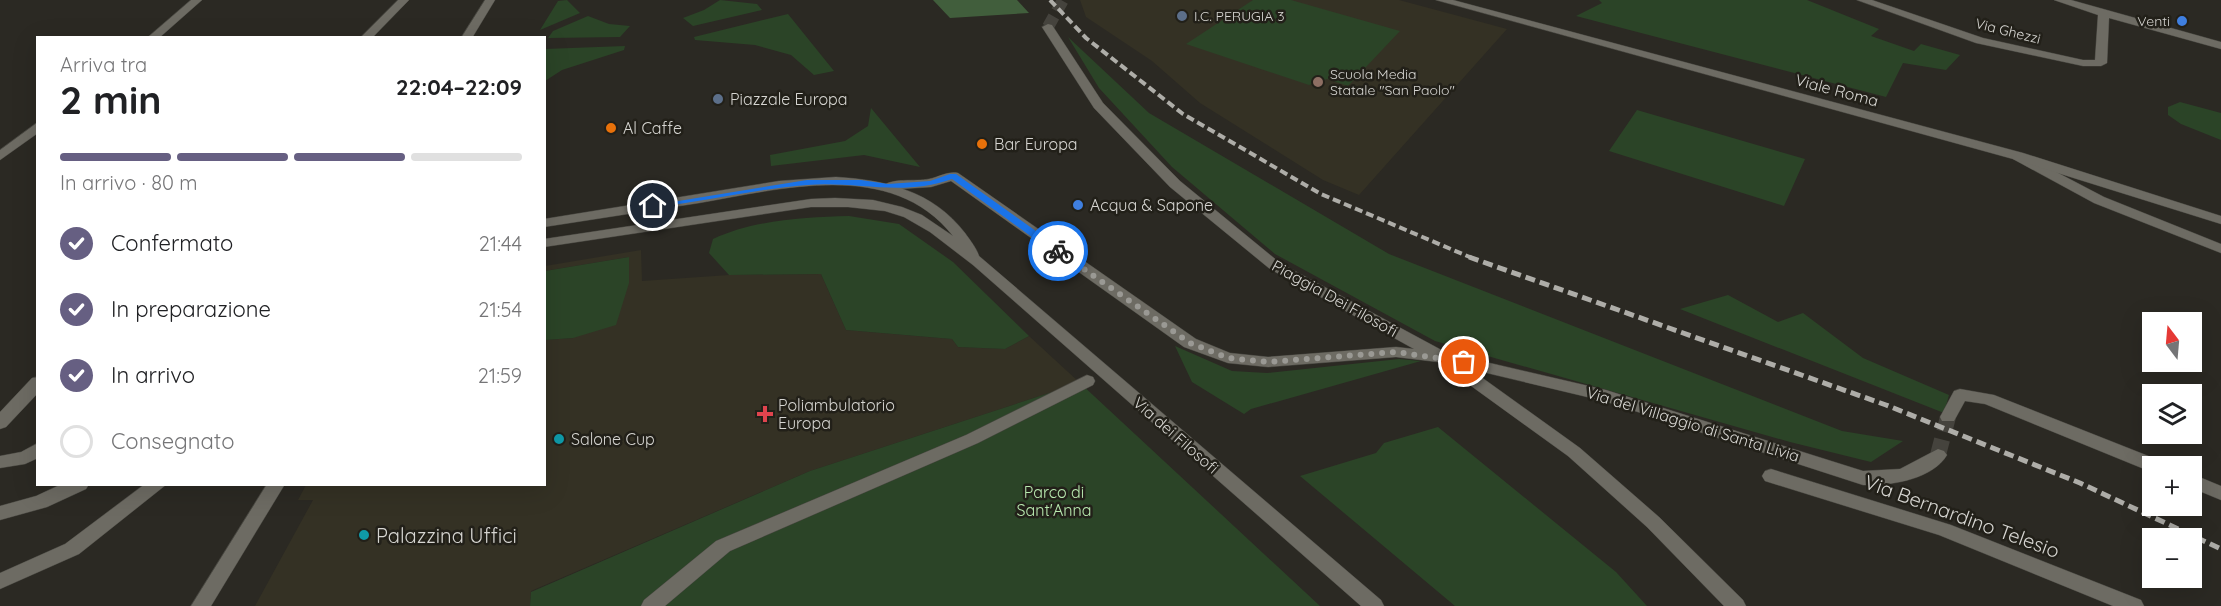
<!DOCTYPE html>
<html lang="it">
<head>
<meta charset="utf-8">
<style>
	:root { --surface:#fff; --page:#f2f2f2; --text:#202124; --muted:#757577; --line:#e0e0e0; --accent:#665f82 }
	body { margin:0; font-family:Quicksand,sans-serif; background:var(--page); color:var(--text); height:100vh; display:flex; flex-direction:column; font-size:22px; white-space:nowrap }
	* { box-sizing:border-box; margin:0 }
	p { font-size:20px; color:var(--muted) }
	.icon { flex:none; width:33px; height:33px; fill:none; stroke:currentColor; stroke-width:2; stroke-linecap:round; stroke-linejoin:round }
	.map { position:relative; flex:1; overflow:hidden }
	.drawer { position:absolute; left:36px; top:36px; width:510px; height:450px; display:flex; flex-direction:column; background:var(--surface); border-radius:0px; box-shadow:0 6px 24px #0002 }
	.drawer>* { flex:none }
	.needle { width:39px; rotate:344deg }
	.buttons { position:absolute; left:2142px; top:312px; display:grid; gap:12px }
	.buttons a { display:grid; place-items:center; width:60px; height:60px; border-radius:0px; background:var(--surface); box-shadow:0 6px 24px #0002; font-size:30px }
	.pin { position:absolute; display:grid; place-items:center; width:51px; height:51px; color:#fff; margin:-26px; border:3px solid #fff; border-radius:50%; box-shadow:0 2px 6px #0007 }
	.courier { position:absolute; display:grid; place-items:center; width:60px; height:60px; margin:-30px; border:4px solid #1a73e8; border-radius:50%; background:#fff; color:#222; box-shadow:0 2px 8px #0007 }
	.overview em { font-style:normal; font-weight:700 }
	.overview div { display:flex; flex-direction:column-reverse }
	.overview { display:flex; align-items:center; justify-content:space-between; height:102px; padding:0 24px }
	h1 { font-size:39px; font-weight:700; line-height:45px }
	.bar { display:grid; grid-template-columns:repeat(4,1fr); gap:9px 6px; align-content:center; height:72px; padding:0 24px }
	.bar i { height:8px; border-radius:4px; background:var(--line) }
	.bar .active { background:var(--accent) }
	.bar p { grid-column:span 4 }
	ol { padding:0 24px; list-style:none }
	li { display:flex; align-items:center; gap:18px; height:66px }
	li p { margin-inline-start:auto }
	li .icon { padding:6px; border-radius:50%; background:var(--accent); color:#fff; stroke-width:4 }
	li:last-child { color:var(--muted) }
	li i { width:33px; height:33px; border:3px solid var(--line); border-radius:50% }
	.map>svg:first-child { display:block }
</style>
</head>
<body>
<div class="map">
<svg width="2221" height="606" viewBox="0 0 2221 606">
	<rect width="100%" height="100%" fill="#2b2923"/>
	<!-- built -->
	<path fill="#343124" d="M 1080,0 L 1399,0 L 1507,29 L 1359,195 L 1323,180 L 1200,103 L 1152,61 L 1086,17 Z
		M 641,250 L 642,281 L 729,275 L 821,274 L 846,330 L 952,339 L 958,347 L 1005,349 L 1029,336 L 1080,383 L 810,471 L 531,591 L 530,606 L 255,606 L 313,500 L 298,500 L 306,485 L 544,484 L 545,340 L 573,338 L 629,257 L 545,271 L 545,266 Z"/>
	<!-- green -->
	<path fill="#2b4427" d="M 567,0 L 580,13 L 540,30 L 558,1 Z
		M 720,0 L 757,4 L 762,10 L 693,26 L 683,18 L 704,10 Z
		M 1253,0 L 1291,0 L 1400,31 L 1348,86 L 1327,79 L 1309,85 L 1186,44 Z
		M 1599,0 L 1807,0 L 1879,29 L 1871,36 L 1914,51 L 1921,44 L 1960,55 L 1946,70 L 1903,63 L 1886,97 L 1576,16 L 1602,3 Z
		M 788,14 L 834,71 L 814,75 L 791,55 L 755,45 L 695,40 L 694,37 Z
		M 588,16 L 609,24 L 630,26 L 620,37 L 548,38 L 553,31 Z
		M 1068,37 L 1149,113 L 1389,254 L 1842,431 L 1903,441 L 1871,462 L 1790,442 L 1435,341 L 1275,254 L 1172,167 L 1099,88 Z
		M 625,46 L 624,50 L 562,70 L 545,81 L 545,49 Z
		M 2180,102 L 2221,113 L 2221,140 L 2181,124 L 2168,115 L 2168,107 Z
		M 871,108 L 920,167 L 864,155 L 771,166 L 770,155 L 845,141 L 868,126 Z
		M 1637,110 L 1805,159 L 1784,206 L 1609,151 Z
		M 849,216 L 899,224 L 953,262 L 1029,336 L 1005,349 L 958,347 L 952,339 L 846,330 L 821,274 L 729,275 L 709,253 L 713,239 C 753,220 805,217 849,216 Z
		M 629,257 L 629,283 L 616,325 L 573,338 L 545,340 L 545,271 Z
		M 1728,295 L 1778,322 L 1803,313 L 1863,358 L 1949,395 L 1944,413 L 1680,309 Z
		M 1175,346 L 1232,371 L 1267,373 L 1399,359 L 1421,361 L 1251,409 L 1244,414 L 1192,382 Z
		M 1080,383 L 1320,606 L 530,606 L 531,592 L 810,471 Z
		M 1438,427 L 1616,572 L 1647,606 L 1455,606 L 1300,476 L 1376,453 L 1384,443 Z"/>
	<!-- forest -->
	<path fill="#415e3c" d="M 933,0 L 1017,0 L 1029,13 L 950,18 Z"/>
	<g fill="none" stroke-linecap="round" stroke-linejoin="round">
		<!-- minor-tunnel-far1 -->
		<path stroke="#45433d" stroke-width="12" stroke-dasharray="12 6" stroke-linecap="butt" d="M 1048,27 L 1063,0"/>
		<!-- minor-tunnel -->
		<path stroke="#45433d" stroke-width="16" stroke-dasharray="16 8" stroke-linecap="butt" d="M 1938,455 L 1948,417"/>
		<!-- pedestrian casing -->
		<g stroke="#46453f" stroke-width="1">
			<path id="pedestrian" d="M 485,0 L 495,0 L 472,38 L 461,38 Z
				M 1087,375 L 1093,377 L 1095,381 L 1093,385 L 978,443 L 730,551 L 665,606 L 641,606 L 644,600 L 716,541 L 966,435 Z
				M 38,443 L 38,458 L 25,464 L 0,468 L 0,456 L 21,452 Z"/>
		</g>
		<!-- minor casing -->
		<g stroke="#46453f" stroke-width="1">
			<path id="minor" d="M 1857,0 L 1872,0 L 1983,38 L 2083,60 L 2095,60 L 2098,15 L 2054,0 L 2071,0 L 2221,42 L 2221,49 L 2109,18 L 2107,63 L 2101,66 L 2083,66 L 1976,43 Z
				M 1048,24 L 1052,25 L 1103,103 L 1180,181 L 1280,263 L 1447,353 L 1606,390 L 1863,471 L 1900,469 L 1938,449 L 1944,451 L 1947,455 C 1932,480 1889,486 1863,485 L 1604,401 L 1470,369 L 1580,448 L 1659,517 L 1743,600 L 1746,606 L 1724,606 L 1647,527 L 1568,456 L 1438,362 L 1396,357 L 1268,367 L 1228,363 L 1184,347 L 951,181 L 931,187 L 883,190 L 881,187 C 892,177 915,182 929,179 C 939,177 948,171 958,173 L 1196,339 L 1230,353 L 1268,357 L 1396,347 L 1414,349 L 1270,269 L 1170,187 L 1094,108 L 1042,27 Z
				M 2018,152 L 2104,197 L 2221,244 L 2221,253 L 2094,203 L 2013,159 L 2012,156 L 2013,153 Z
				M 1960,389 L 1994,395 L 2161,461 L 2164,466 L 2152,466 L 2152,472 L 2149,471 L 1985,404 L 1965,401 L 1954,421 L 1942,421 L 1940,417 L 1954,391 Z
				M 1771,469 L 1951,525 L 2141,600 L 2144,606 L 2113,606 L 1939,535 L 1765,481 L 1762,476 L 1765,471 Z
				M 2192,474 L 2221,486 L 2221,500 L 2192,488 Z
				M 267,484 L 285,484 L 211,606 L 191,606 Z"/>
		</g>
		<!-- tertiary casing -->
		<g stroke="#46453f" stroke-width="1">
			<path id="tertiary" d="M 191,0 L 202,0 L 159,38 L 147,38 Z
				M 398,0 L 409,0 L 372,38 L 360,38 Z
				M 1436,0 L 1453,0 L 2023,153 L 2221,216 L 2221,224 L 2013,159 Z
				M 38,122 L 38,133 L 0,160 L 0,150 Z
				M 836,177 C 886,180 933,191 965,233 C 970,240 977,249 979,256 L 1381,600 L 1384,606 L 1361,606 L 973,265 L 930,232 L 904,217 L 885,211 L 848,207 L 811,207 L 544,247 L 544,239 L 811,199 L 835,198 L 873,200 L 902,207 L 922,215 L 953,236 C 892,158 781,189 699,203 C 647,211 596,219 544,227 L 544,219 L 779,181 Z
				M 38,377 L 38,393 L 6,427 L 0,429 L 0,412 L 32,378 Z
				M 62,484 L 89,484 L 86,489 L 47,507 L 0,520 L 0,506 L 36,496 Z
				M 145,484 L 167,484 L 79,554 L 0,589 L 0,573 L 65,544 Z"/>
		</g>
		<!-- pedestrian -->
		<use href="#pedestrian" fill="#6d6b63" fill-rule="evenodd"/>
		<!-- minor -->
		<use href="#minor" fill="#6d6b63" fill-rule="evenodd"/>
		<!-- tertiary -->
		<use href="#tertiary" fill="#6d6b63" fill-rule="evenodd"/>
		<!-- rail-far1 -->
		<path stroke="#aeada8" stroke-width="4" stroke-dasharray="8 4" stroke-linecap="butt" d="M 1050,0 L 1086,38 L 1183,114 L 1321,194 L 1472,258"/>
		<!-- rail -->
		<path stroke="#aeada8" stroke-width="5" stroke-dasharray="10 5" stroke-linecap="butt" d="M 1469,257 L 1886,405 L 2080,483 L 2221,549"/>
	</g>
	<!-- route -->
	<path fill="#1a73e8" d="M 950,174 L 956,174 L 1061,249 L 1061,253 L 1054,253 L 952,179 C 902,197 857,181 807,185 C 756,189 704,201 653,208 L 648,206 L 807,180 L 861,180 L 888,184 L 930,181 Z"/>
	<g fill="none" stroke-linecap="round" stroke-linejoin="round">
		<!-- done -->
		<path stroke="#9a9994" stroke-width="6" stroke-dasharray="0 10.8" d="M 1058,251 L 1190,343 L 1228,358 L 1268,362 L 1396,352 L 1464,362"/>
	</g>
	<!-- markers -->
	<g fill="#5c6f8a" stroke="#222019" stroke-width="2">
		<circle cx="1182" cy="16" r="6"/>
		<circle cx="718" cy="99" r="6"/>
	</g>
	<g fill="#3f7fe0" stroke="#222019" stroke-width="2">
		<circle cx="2182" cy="21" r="6"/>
		<circle cx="1078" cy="205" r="6"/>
	</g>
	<circle fill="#8d6e63" stroke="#222019" stroke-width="2" cx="1318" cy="82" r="6"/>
	<g fill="#e8710a" stroke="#222019" stroke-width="2">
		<circle cx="611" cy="128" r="6"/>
		<circle cx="982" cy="144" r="6"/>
	</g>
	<path fill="#e0444e" stroke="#222019" stroke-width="2" d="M762 405h6v6h6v6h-6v6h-6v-6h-6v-6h6z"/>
	<g fill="#0f9aa8" stroke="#222019" stroke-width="2">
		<circle cx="559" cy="439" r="6"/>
		<circle cx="364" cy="535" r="6"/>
	</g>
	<g text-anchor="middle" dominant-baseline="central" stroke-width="5" stroke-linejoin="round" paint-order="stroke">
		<!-- far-poi labels -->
		<g font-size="14" fill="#d6d5d1" stroke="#222019" text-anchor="start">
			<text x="1194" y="16">I.C. PERUGIA 3</text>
			<text x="2170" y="21" text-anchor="end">Venti</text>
			<text x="1330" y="74">Scuola Media<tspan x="1330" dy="16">Statale "San Paolo"</tspan></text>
		</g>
		<!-- far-street labels -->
		<g font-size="14" fill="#d6d5d1" stroke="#222019">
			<text transform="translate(2008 31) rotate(14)">Via Ghezzi</text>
		</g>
		<!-- street labels -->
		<g font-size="16" fill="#d6d5d1" stroke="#222019">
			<text transform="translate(1837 90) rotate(15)">Viale Roma</text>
			<text transform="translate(1335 298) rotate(29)">Piaggia Dei Filosofi</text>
			<text transform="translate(1693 424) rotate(17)">Via del Villaggio di Santa Livia</text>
			<text transform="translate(1176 435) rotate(41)">Via dei Filosofi</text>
		</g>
		<!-- poi labels -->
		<g font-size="16" fill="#d6d5d1" stroke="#222019" text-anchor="start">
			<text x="730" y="99">Piazzale Europa</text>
			<text x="623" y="128">Al Caffe</text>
			<text x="994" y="144">Bar Europa</text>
			<text x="1090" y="205">Acqua &amp; Sapone</text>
			<text x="778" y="405">Poliambulatorio<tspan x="778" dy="18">Europa</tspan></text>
			<text x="571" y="439">Salone Cup</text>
		</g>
		<!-- park labels -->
		<g font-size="16" fill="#b9eab0" stroke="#222019">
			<text x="1054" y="492">Parco di<tspan x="1054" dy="18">Sant'Anna</tspan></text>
		</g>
		<!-- near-street labels -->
		<g font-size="20" fill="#d6d5d1" stroke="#222019">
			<text transform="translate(1962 516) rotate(20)">Via Bernardino Telesio</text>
		</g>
		<!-- near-poi labels -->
		<g font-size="20" fill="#d6d5d1" stroke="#222019" text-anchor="start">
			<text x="376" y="535">Palazzina Uffici</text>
		</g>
	</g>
</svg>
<div class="buttons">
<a><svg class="needle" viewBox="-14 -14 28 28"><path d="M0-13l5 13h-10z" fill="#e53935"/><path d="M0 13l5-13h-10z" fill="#757577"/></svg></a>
<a><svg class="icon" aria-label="layers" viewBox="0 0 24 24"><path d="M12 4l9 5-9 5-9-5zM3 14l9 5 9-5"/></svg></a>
<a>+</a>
<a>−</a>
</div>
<div class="pin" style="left:1464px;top:362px;background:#ea580c"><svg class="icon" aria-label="bag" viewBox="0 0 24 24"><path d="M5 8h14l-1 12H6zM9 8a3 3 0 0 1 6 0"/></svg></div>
<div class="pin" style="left:653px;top:206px;background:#1f2937"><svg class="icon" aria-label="home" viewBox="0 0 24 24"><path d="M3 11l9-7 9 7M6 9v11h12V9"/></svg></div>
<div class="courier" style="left:1058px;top:251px"><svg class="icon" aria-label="bike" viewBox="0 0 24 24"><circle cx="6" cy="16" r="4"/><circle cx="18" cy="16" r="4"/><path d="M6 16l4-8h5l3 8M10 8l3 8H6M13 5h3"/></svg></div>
<section class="drawer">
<div class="overview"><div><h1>2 min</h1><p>Arriva tra</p></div><em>22:04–22:09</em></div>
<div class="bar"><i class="active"></i><i class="active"></i><i class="active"></i><i></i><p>In arrivo · 80 m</p></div>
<ol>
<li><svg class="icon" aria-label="check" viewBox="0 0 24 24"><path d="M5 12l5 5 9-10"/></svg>Confermato<p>21:44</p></li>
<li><svg class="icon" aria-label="check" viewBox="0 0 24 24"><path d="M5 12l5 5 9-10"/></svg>In preparazione<p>21:54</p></li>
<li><svg class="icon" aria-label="check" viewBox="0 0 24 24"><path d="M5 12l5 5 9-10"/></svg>In arrivo<p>21:59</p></li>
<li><i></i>Consegnato</li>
</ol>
</section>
</div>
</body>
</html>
